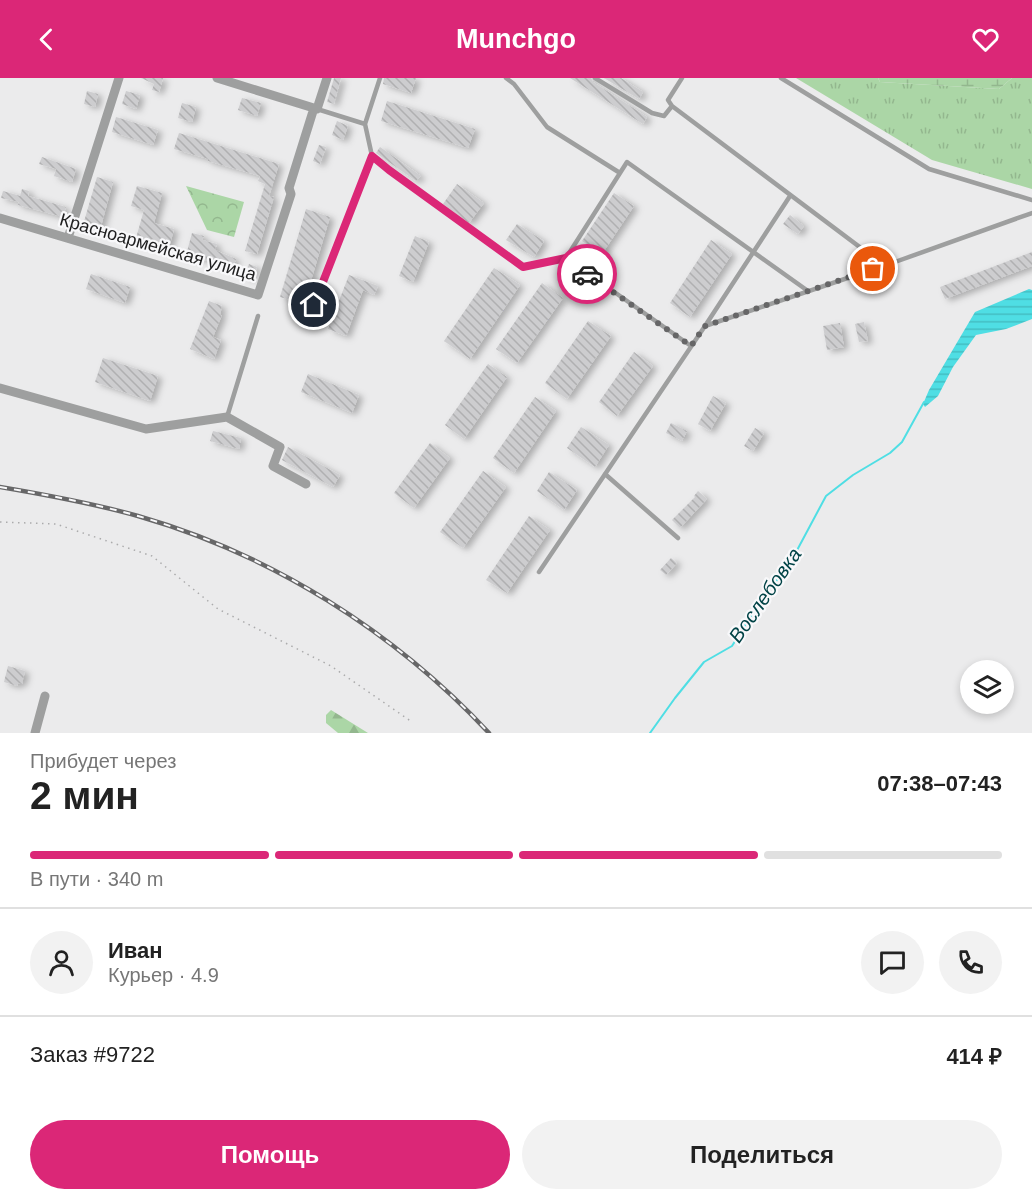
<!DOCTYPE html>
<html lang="ru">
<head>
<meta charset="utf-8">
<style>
	:root { --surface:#fff; --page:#f2f2f2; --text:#222; --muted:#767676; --line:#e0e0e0; --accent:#db2777 }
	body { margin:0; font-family:Arial,sans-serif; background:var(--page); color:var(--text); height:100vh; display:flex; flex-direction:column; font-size:22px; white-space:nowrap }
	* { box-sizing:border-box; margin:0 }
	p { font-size:20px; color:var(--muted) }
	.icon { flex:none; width:33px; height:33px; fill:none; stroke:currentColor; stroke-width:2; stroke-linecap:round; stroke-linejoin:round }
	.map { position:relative; height:655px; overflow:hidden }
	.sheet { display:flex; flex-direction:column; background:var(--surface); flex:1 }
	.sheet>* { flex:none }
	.tools { position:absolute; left:960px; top:582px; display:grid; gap:12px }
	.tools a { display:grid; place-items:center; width:54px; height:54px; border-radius:50%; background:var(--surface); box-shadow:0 3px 9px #0003; font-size:30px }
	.pin { position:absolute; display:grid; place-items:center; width:51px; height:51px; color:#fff; margin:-26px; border:3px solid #fff; border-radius:50%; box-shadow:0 2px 6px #0007 }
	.courier { position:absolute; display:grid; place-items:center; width:60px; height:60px; margin:-30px; border:4px solid #db2777; border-radius:50%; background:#fff; color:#222; box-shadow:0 2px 8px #0007 }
	.headline em { font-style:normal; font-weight:700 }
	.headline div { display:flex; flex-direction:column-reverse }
	.headline { display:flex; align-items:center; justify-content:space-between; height:102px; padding:0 30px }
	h1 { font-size:39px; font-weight:700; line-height:45px }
	.bar { display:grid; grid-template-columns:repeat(4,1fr); gap:9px 6px; align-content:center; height:72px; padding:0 30px }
	.bar i { height:8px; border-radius:4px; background:var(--line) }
	.bar .on { background:var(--accent) }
	.bar p { grid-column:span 4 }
	.line { display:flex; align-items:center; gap:15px; padding:0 30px; border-top:2px solid var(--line) }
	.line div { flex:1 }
	.round { display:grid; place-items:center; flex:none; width:63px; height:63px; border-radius:32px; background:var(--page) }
	.action { display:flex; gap:12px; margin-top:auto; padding:12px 30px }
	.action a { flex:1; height:69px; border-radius:36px; background:var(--accent); color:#fff; font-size:24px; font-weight:700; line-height:69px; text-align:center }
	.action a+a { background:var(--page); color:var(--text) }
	header { display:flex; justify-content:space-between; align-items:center; height:78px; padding:0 30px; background:var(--accent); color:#fff; font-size:27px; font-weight:700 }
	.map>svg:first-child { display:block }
</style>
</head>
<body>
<header><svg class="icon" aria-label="back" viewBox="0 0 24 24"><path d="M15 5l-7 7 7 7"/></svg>Munchgo<svg class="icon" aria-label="heart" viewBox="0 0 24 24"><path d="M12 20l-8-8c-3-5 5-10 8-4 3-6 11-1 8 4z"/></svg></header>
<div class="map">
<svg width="1032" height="655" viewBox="0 0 1032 655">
	<defs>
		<pattern id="grass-tufts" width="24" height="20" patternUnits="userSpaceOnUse" patternTransform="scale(1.5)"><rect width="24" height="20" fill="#abd6a6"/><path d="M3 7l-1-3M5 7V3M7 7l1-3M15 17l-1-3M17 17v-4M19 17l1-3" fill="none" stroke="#93b78e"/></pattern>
		<pattern id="forest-firs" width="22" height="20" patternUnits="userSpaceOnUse" patternTransform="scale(1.5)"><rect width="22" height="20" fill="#abd6a6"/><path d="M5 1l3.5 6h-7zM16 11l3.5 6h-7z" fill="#93b78e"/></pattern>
		<pattern id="wetland-marsh" width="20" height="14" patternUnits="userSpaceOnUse" patternTransform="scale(1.5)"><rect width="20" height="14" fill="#abd6a6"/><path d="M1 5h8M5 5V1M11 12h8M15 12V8" fill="none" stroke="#93b78e"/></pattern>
		<pattern id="park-crowns" width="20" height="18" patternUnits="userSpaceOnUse" patternTransform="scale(1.5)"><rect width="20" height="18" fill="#abd6a6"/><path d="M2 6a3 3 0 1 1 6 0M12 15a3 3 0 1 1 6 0" fill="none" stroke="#93b78e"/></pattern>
		<pattern id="water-rules" width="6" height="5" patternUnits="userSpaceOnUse" patternTransform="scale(1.5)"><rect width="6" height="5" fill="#4fdee4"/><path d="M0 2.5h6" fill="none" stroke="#44bec3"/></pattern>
		<pattern id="building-back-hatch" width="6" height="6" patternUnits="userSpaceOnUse" patternTransform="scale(1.5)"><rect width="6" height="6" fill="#cdcdcf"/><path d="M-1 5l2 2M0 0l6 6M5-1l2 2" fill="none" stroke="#b0b0b1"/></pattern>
		<filter id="shadow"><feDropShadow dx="4.5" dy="2.5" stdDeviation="3" flood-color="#0004"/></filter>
	</defs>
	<rect width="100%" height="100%" fill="#ebebec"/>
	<!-- grass -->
	<path fill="url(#grass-tufts)" d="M 796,0 L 878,0 L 880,4 L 999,11 L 1012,0 L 1032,0 L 1032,111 L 932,82 Z"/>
	<!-- forest -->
	<path fill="url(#forest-firs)" d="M 331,632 L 368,655 L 338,655 L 326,645 L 326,637 Z"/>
	<!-- wetland -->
	<path fill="url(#wetland-marsh)" d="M 878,0 L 1012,0 L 999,11 L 880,4 Z"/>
	<!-- park -->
	<path fill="url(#park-crowns)" d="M 186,108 L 244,124 L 234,159 L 207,152 Z"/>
	<!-- water -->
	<path fill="url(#water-rules)" d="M 1029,211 L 1032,212 L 1032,241 L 1006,251 L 976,257 L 953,289 L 938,318 L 925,329 L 923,326 L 929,312 L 975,234 Z"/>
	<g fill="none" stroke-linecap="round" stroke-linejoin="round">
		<!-- stream -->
		<path stroke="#4fdee4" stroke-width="2" d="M 650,655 L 675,620 L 704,584 L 732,568 L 766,514 L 787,491 L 826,418 L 853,397 L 890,375 L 902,364 L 924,324"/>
	</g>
	<!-- building -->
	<path fill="url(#building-back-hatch)" filter="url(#shadow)" d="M 141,0 L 163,0 L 159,14 L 152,12 L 154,6 Z
		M 334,0 L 341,0 L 334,26 L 327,24 Z
		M 384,0 L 416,0 L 411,15 L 383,6 Z
		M 570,0 L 591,0 L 593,4 L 647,39 L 643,46 Z
		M 604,0 L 621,0 L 643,14 L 639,21 Z
		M 87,13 L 98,16 L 95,29 L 84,26 Z
		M 126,13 L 140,17 L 136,31 L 122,26 Z
		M 242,20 L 261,25 L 257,38 L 238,32 Z
		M 387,23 L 475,51 L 468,70 L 381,43 Z
		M 182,25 L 196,29 L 192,44 L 178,40 Z
		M 116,39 L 158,52 L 153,67 L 112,54 Z
		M 337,43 L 348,48 L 343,62 L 332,57 Z
		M 179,55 L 279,86 L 269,118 L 274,119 L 257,176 L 245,173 L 265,106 L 258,103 L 260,98 L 208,83 L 208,81 L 174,71 Z
		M 319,67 L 326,69 L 320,86 L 313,83 Z
		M 380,69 L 421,98 L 416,103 L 376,75 Z
		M 42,79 L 76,91 L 72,104 L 54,98 L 56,91 L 39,86 Z
		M 97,99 L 113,104 L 100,152 L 83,147 Z
		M 457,106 L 484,125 L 469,145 L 443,126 Z
		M 137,108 L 162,115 L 154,145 L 174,151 L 169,170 L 136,160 L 144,132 L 131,128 Z
		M 22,111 L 29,113 L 28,118 L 66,129 L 63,139 L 18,127 L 19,124 L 1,120 L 3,113 L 20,118 Z
		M 614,115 L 634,128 L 602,176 L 582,163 Z
		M 306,131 L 330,139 L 304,226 L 280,219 Z
		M 790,137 L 804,148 L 798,156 L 783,146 Z
		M 517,146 L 544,163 L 534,179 L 506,162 Z
		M 192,155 L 204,158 L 202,162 L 217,166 L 215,172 L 236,181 L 233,190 L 186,177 Z
		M 415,158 L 429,164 L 413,204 L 399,198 Z
		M 711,162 L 732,176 L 690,239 L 670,225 Z
		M 1032,174 L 1032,188 L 945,221 L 940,209 Z
		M 249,186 L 257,189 L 252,201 L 244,198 Z
		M 494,190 L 520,207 L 470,281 L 444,263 Z
		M 91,196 L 130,209 L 125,225 L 86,211 Z
		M 349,197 L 378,208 L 374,217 L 363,212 L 346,258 L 328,251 Z
		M 542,205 L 563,220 L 517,285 L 496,271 Z
		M 209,223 L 222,228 L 220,237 L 222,237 L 213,259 L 221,262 L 214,281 L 190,271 Z
		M 588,243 L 611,258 L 567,321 L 545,305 Z
		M 864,244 L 868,263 L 859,264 L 855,246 Z
		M 840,245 L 844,269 L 827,272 L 823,248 Z
		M 634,274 L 653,288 L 617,338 L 599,324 Z
		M 103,280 L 158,298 L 150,323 L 95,304 Z
		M 488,286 L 507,299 L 464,361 L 445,347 Z
		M 308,296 L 359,317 L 352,335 L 301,314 Z
		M 713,318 L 726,325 L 710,353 L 698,346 Z
		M 535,319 L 556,333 L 514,395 L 493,380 Z
		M 671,345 L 687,353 L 682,363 L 666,355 Z
		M 581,349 L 609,367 L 595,389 L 567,370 Z
		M 755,350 L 764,355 L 753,373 L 744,368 Z
		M 213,353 L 241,360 L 239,371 L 210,363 Z
		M 430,365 L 450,380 L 414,430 L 394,415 Z
		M 288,369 L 340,397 L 333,409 L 282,382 Z
		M 483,393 L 506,409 L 463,470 L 440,454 Z
		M 549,394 L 577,412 L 564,432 L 537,413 Z
		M 698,413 L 707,421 L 680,450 L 672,442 L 695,419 L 694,418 Z
		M 529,438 L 550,452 L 507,515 L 486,502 Z
		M 671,480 L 677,485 L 666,497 L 660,492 Z
		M 8,588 L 25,593 L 22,606 L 18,605 L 17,608 L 4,604 Z"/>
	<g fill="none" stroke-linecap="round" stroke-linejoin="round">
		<!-- path -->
		<path stroke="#ababac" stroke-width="1.5" stroke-dasharray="1.5 4.5" stroke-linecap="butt" d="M 0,444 L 56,446 L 152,478 L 218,531 L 331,588 L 412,644"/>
		<!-- service -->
		<path stroke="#9e9f9f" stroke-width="4.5" d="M 506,0 L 514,6 L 547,49 L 620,95
			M 595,0 L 652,35 L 664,38 L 672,28
			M 682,0 L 668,22 L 672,28 L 873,179 L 895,184 L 1032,135
			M 781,0 L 929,91 L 1032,122
			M 317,31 L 365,46 L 380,0
			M 372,78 L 389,92 L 523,189 L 566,180 L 691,268
			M 566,180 L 627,84 L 808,213
			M 314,227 L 372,78 L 365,46
			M 705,248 L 790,118
			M 227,339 L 258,238
			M 605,396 L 678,460
			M 539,494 L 705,248 L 895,184"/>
		<!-- minor -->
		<path stroke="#9e9f9f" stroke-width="9" d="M 217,0 L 317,31 L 327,0
			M 0,140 L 258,217 L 291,116 L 289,110 L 314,30
			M 68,160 L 119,0
			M 0,310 L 146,351 L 227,339 L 280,369 L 273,388 L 306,406
			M 35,655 L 45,618"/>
		<!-- rail casing -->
		<g stroke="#676768" stroke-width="4.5">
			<path id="rail" d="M 0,409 C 47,417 92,425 138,438 C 271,476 395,554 489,655"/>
		</g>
		<!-- rail -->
		<use href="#rail" stroke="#f8f8fa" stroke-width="2" stroke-dasharray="7" stroke-linecap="butt"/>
	</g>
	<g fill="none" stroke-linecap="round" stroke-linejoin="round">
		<!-- done -->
		<path stroke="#666667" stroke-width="6" stroke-dasharray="0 10.8" d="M 587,196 L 691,268 L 705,248 L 873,191"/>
		<!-- route -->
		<path stroke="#db2777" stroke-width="8" d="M 314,227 L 372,78 L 389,92 L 523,189 L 566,180 L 587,196"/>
	</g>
	<g text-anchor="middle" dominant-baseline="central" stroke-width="4.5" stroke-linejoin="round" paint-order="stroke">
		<!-- street labels -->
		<g font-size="18" fill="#1e1e1f" stroke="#f8f8fa">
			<text transform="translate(158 169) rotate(16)">Красноармейская улица</text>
		</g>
		<!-- water labels -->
		<g font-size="20" font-style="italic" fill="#004346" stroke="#f8f8fa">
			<text transform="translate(765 517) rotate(-55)">Вослебовка</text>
		</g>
	</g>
</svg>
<div class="tools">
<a><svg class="icon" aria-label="layers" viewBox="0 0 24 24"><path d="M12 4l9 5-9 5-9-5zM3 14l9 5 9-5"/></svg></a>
</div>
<div class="pin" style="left:873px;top:191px;background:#ea580c"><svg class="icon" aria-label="bag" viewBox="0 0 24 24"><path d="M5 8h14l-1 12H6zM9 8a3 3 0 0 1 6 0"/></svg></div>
<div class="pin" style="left:314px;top:227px;background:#1f2937"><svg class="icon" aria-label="home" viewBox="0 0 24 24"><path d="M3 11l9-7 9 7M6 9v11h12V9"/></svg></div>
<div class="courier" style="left:587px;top:196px"><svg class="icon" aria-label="car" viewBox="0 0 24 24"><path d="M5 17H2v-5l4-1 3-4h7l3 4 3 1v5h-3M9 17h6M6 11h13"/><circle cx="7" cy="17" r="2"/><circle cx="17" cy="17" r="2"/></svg></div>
</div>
<section class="sheet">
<div class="headline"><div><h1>2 мин</h1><p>Прибудет через</p></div><em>07:38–07:43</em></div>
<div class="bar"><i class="on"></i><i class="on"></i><i class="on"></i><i></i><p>В пути · 340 m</p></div>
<div class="line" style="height:108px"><a class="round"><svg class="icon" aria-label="person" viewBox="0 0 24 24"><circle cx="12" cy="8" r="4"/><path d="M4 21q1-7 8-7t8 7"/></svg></a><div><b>Иван</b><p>Курьер · 4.9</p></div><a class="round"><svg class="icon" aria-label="chat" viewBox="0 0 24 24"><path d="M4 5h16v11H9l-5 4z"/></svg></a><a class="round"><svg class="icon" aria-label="phone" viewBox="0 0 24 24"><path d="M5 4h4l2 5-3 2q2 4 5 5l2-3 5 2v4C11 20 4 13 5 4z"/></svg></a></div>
<div class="line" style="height:78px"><div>Заказ #9722</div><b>414 ₽</b></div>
<div class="action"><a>Помощь</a><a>Поделиться</a></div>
</section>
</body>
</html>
